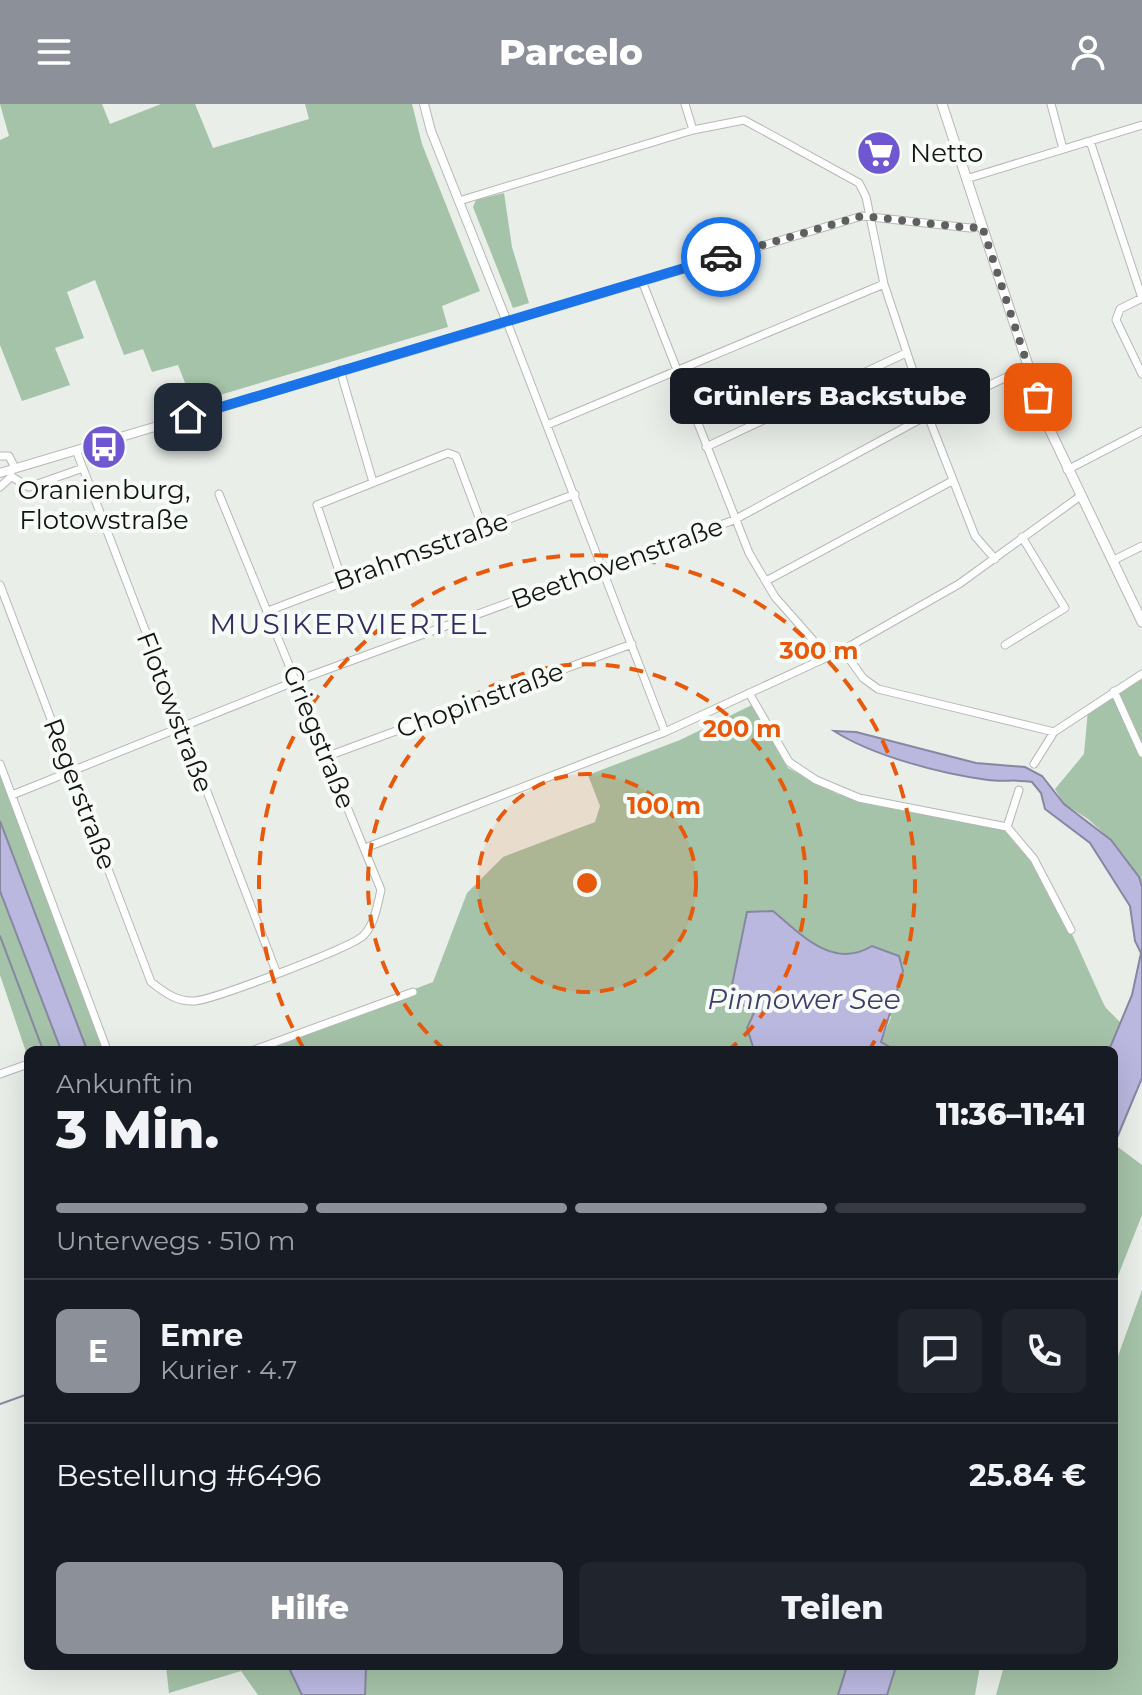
<!DOCTYPE html>
<html lang="de">
<head>
<meta charset="utf-8">
<style>
	:root { --surface:#171b24; --page:#20242c; --text:#f1f3f6; --muted:#9ea1a6; --line:#363941; --accent:#8c9099 }
	body { margin:0; font-family:Montserrat,sans-serif; background:var(--page); color:var(--text); height:100vh; display:flex; flex-direction:column; font-size:30px; white-space:nowrap }
	* { box-sizing:border-box; margin:0 }
	p { font-size:26px; color:var(--muted) }
	.icon { flex:none; width:44px; height:44px; fill:none; stroke:currentColor; stroke-width:2; stroke-linecap:round; stroke-linejoin:round }
	.map { position:relative; flex:1; overflow:hidden }
	.panel { position:absolute; left:24px; top:942px; width:1094px; height:624px; display:flex; flex-direction:column; background:var(--surface); border-radius:12px; box-shadow:0 8px 32px #0002 }
	.panel>* { flex:none }
	.pin { position:absolute; display:grid; place-items:center; width:68px; height:68px; color:#fff; margin:-34px; border-radius:16px; box-shadow:0 4px 12px #0006 }
	.courier { position:absolute; display:grid; place-items:center; width:80px; height:80px; margin:-40px; border:6px solid #1a73e8; border-radius:50%; background:#fff; color:#222; box-shadow:0 2px 10px #0007 }
	.bubble { position:absolute; height:56px; border-radius:12px; background:var(--surface); box-shadow:0 8px 32px #0002; font-size:26px; font-weight:800; line-height:56px; text-align:center }
	.headline em { font-style:normal; font-weight:800 }
	.headline div { display:flex; flex-direction:column-reverse }
	.headline { display:flex; align-items:center; justify-content:space-between; height:136px; padding:0 32px }
	h1 { font-size:52px; font-weight:800; line-height:60px }
	.bar { display:grid; grid-template-columns:repeat(4,1fr); gap:12px 8px; align-content:center; height:96px; padding:0 32px }
	.bar i { height:10px; border-radius:6px; background:var(--line) }
	.bar .current { background:var(--accent) }
	.bar p { grid-column:span 4 }
	.line { display:flex; align-items:center; gap:20px; padding:0 32px; border-top:2px solid var(--line) }
	.line div { flex:1 }
	.round { display:grid; place-items:center; flex:none; width:84px; height:84px; border-radius:12px; background:var(--page) }
	.primary-button { display:flex; gap:16px; margin-top:auto; padding:16px 32px }
	.primary-button a { flex:1; height:92px; border-radius:12px; background:var(--accent); color:#fff; font-size:32px; font-weight:800; line-height:92px; text-align:center }
	.primary-button a+a { background:var(--page); color:var(--text) }
	header { display:flex; justify-content:space-between; align-items:center; height:104px; padding:0 32px; background:var(--accent); color:#fff; font-size:36px; font-weight:800 }
	.map>svg:first-child { display:block }
</style>
</head>
<body>
<header><svg class="icon" aria-label="menu" viewBox="0 0 24 24"><path d="M4 6h16M4 12h16M4 18h16"/></svg>Parcelo<svg class="icon" aria-label="person" viewBox="0 0 24 24"><circle cx="12" cy="8" r="4"/><path d="M4 21q1-7 8-7t8 7"/></svg></header>
<div class="map">
<svg width="1142" height="1591" viewBox="0 0 1142 1591">
	<rect width="100%" height="100%" fill="#e9eee9"/>
	<!-- green -->
	<path fill="#a5c3a8" d="M 0,0 L 102,0 L 110,20 L 161,0 L 195,0 L 213,44 L 309,15 L 305,0 L 412,0 L 422,40 L 480,187 L 442,202 L 448,223 L 193,299 L 178,261 L 152,268 L 143,245 L 124,251 L 95,176 L 67,188 L 84,234 L 55,244 L 70,281 L 22,297 L 0,241 L 0,36 L 9,32 Z
		M 504,89 L 512,143 L 529,199 L 513,204 L 473,103 L 476,96 Z
		M 1142,567 L 1142,783 L 1139,773 L 1111,736 L 1088,715 L 1064,700 L 1055,685 L 1084,650 L 1088,606 Z
		M 752,601 L 788,664 L 837,690 L 1004,726 C 1042,750 1085,861 1106,904 L 1121,919 L 1109,946 L 895,946 L 881,938 L 891,913 L 859,850 L 821,848 L 773,807 L 756,907 L 747,924 L 754,946 L 256,946 L 433,878 L 467,789 L 503,753 L 595,718 L 600,702 L 588,671 L 680,636 Z
		M 0,665 L 107,946 L 87,946 L 0,717 Z
		M 0,787 L 61,946 L 28,946 L 28,954 L 0,871 Z
		M 1114,1040 L 1142,1061 L 1142,1111 L 1114,1182 Z
		M 1142,1186 L 1142,1591 L 996,1591 L 1004,1562 L 1114,1562 L 1114,1263 Z
		M 166,1562 L 288,1562 L 302,1591 L 258,1591 L 241,1567 L 169,1589 Z
		M 366,1562 L 847,1562 L 838,1591 L 365,1591 Z
		M 896,1562 L 980,1562 L 975,1591 L 887,1591 Z"/>
	<!-- water -->
	<path fill="#bab8df" stroke="#8887a2" stroke-width="2" d="M 834,627 L 856,628 L 976,659 L 1025,663 L 1042,672 L 1064,700 L 1111,736 L 1139,773 L 1142,783 L 1142,974 L 1114,1041 L 1114,946 L 1109,946 L 1132,891 L 1141,849 L 1135,837 L 1130,802 L 1090,739 L 1045,705 L 1041,689 L 1032,678 C 1017,675 1003,678 988,676 C 942,670 873,652 834,627 Z
		M 0,717 L 87,946 L 61,946 L 0,787 Z
		M 773,807 C 802,831 833,866 872,842 L 899,852 L 903,867 L 881,938 L 895,946 L 754,946 L 747,924 L 755,907 L 741,900 L 731,886 L 747,808 Z
		M 288,1562 L 366,1562 L 365,1591 L 302,1591 Z
		M 847,1562 L 896,1562 L 887,1591 L 838,1591 Z"/>
	<g fill="none" stroke-linecap="round" stroke-linejoin="round">
		<!-- stream -->
		<path stroke="#8887a2" stroke-width="2" d="M 0,832 L 43,946
			M 0,1300 L 28,1290"/>
		<!-- minor casing -->
		<g stroke="#b3b9b4" stroke-width="9">
			<path id="minor" d="M 685,0 L 693,26
				M 1051,0 L 1063,45
				M 1090,37 L 1142,194
				M 966,75 L 1142,21
				M 459,97 L 693,26 L 744,16 L 859,79 L 866,93 L 884,180 L 928,312 L 975,432 L 995,455
				M 642,177 L 749,449 L 775,493 L 828,553
				M 1142,194 L 1120,205 L 1116,216 L 1142,270
				M 340,266 L 373,378
				M 547,321 L 884,180
				M 706,343 L 906,249
				M 76,346 L 277,870
				M 0,352 L 9,352 L 15,364
				M 1067,366 L 1142,327
				M 12,373 L 29,383 L 83,364
				M 0,383 L 12,372
				M 1112,457 L 1142,442
				M 342,476 L 317,401 L 448,349 L 456,352 L 483,424
				M 766,477 L 952,377
				M 0,481 L 151,878 C 165,889 177,898 195,897 C 215,895 350,844 363,832 C 375,820 377,802 381,786 L 219,390
				M 268,507 L 575,390
				M 1005,541 L 1065,504 L 1022,433
				M 843,546 L 863,574 L 878,585 L 1054,628
				M 1114,587 L 1142,649
				M 749,589 L 789,658 L 816,676 L 859,694 L 1007,723 L 1034,755 L 1071,826
				M 665,628 L 507,218 L 862,112 L 970,124 L 982,122
				M 328,652 L 632,540
				M 0,660 L 107,946
				M 1034,660 L 1054,628 L 1142,570
				M 12,691 L 296,577 L 734,416 L 941,304 L 1028,263
				M 1007,723 L 1019,686
				M 365,744 L 665,628 L 843,546 L 959,480 L 1079,393
				M 254,946 L 413,888
				M 0,970 L 28,960"/>
		</g>
		<!-- tertiary casing -->
		<g stroke="#b3b9b4" stroke-width="10">
			<path id="tertiary" d="M 0,369 L 507,218 L 431,27 L 424,0"/>
		</g>
		<!-- secondary casing -->
		<g stroke="#b3b9b4" stroke-width="11">
			<path id="secondary" d="M 942,0 L 1048,322 L 1142,518"/>
		</g>
		<!-- minor -->
		<use href="#minor" stroke="#fff" stroke-width="7"/>
		<!-- tertiary -->
		<use href="#tertiary" stroke="#fff" stroke-width="8"/>
		<!-- secondary -->
		<use href="#secondary" stroke="#fff" stroke-width="9"/>
	</g>
	<g fill="none" stroke-linecap="round" stroke-linejoin="round">
		<!-- done -->
		<path stroke="#5e605e" stroke-width="8" stroke-dasharray="0 14.4" d="M 721,153 L 862,112 L 970,124 L 982,122 L 1038,293"/>
		<!-- route -->
		<path stroke="#1a73e8" stroke-width="10" d="M 188,313 L 721,153"/>
	</g>
	<!-- distance rings -->
	<circle cx="587" cy="779" r="109" fill="#e8590c" fill-opacity=".12"/>
	<g fill="none" stroke="#e8590c" stroke-width="4" stroke-dasharray="14 10">
		<circle cx="587" cy="779" r="109"/>
		<path d="M445 946A219 219 0 1 1 729 946"/>
		<path d="M304 945A328 328 0 1 1 870 945"/>
	</g>
	<!-- icons -->
	<defs>
		<g id="supermarket-disc" transform="scale(2.3)"><circle r="9.5" fill="#6e57d1" stroke="#f6fcf7"/><path d="M-6-5.5h2.5l.6 2H6L4.5 2H-2.5L-4.4-4H-6ZM-1.5 3.2a1.3 1.3 0 1 0 .1 0ZM3 3.2a1.3 1.3 0 1 0 .1 0Z" fill="#fff"/></g>
		<g id="bus-disc" transform="scale(2.3)"><circle r="9.5" fill="#6e57d1" stroke="#f6fcf7"/><path d="M-5-6H5V4H4V6H2V4H-2V6H-4V4H-5ZM-3.5-4V0h7V-4ZM-3.5 1.2v1.5H-2V1.2ZM2 1.2v1.5H3.5V1.2Z" fill="#fff"/></g>
	</defs>
	<g fill-rule="evenodd">
		<use href="#supermarket-disc" x="879" y="49"/>
		<use href="#bus-disc" x="104" y="343"/>
	</g>
	<g text-anchor="middle" dominant-baseline="central" stroke-width="8" stroke-linejoin="round" paint-order="stroke">
		<!-- poi labels -->
		<g font-size="26" fill="#131413" stroke="#f6fcf7" text-anchor="start">
			<text x="910" y="49">Netto</text>
			<text x="104" y="386" text-anchor="middle">Oranienburg,<tspan x="104" dy="30">Flotowstraße</tspan></text>
		</g>
		<!-- street labels -->
		<g font-size="26" fill="#131413" stroke="#f6fcf7">
			<text transform="translate(421 447) rotate(-20)">Brahmsstraße</text>
			<text transform="translate(617 459) rotate(-20)">Beethovenstraße</text>
			<text transform="translate(480 596) rotate(-20)">Chopinstraße</text>
			<text transform="translate(175 608) rotate(69)">Flotowstraße</text>
			<text transform="translate(319 633) rotate(68)">Griegstraße</text>
			<text transform="translate(80 690) rotate(69)">Regerstraße</text>
		</g>
		<!-- neighbourhood labels -->
		<g font-size="28" letter-spacing="2" fill="#342a65" stroke="#f6fcf7">
			<text x="349" y="520">MUSIKERVIERTEL</text>
		</g>
		<!-- water labels -->
		<g font-size="28" font-style="italic" fill="#423c6e" stroke="#f6fcf7">
			<text x="804" y="895">Pinnower See</text>
		</g>
	</g>
	<circle cx="587" cy="779" r="12" fill="#e8590c" stroke="#f6fcf7" stroke-width="4"/>
	<g font-size="24" text-anchor="middle" font-weight="bold" fill="#e8590c" stroke="#f6fcf7" stroke-width="8" stroke-linejoin="round" paint-order="stroke">
		<text x="819" y="555">300 m</text>
		<text x="742" y="633">200 m</text>
		<text x="664" y="710">100 m</text>
	</g>
</svg>
<div class="pin" style="left:1038px;top:293px;background:#ea580c"><svg class="icon" aria-label="bag" viewBox="0 0 24 24"><path d="M5 8h14l-1 12H6zM9 8a3 3 0 0 1 6 0"/></svg></div>
<div class="pin" style="left:188px;top:313px;background:#1f2937"><svg class="icon" aria-label="home" viewBox="0 0 24 24"><path d="M3 11l9-7 9 7M6 9v11h12V9"/></svg></div>
<div class="courier" style="left:721px;top:153px"><svg class="icon" aria-label="car" viewBox="0 0 24 24"><path d="M5 17H2v-5l4-1 3-4h7l3 4 3 1v5h-3M9 17h6M6 11h13"/><circle cx="7" cy="17" r="2"/><circle cx="17" cy="17" r="2"/></svg></div>
<div class="bubble" style="left:670px;top:264px;width:320px">Grünlers Backstube</div>
<section class="panel">
<div class="headline"><div><h1>3 Min.</h1><p>Ankunft in</p></div><em>11:36–11:41</em></div>
<div class="bar"><i class="current"></i><i class="current"></i><i class="current"></i><i></i><p>Unterwegs · 510 m</p></div>
<div class="line" style="height:144px"><b class="round" style="background:var(--accent);color:#fff">E</b><div><b>Emre</b><p>Kurier · 4.7</p></div><a class="round"><svg class="icon" aria-label="chat" viewBox="0 0 24 24"><path d="M4 5h16v11H9l-5 4z"/></svg></a><a class="round"><svg class="icon" aria-label="phone" viewBox="0 0 24 24"><path d="M5 4h4l2 5-3 2q2 4 5 5l2-3 5 2v4C11 20 4 13 5 4z"/></svg></a></div>
<div class="line" style="height:104px"><div>Bestellung #6496</div><b>25.84 €</b></div>
<div class="primary-button"><a>Hilfe</a><a>Teilen</a></div>
</section>
</div>
</body>
</html>
